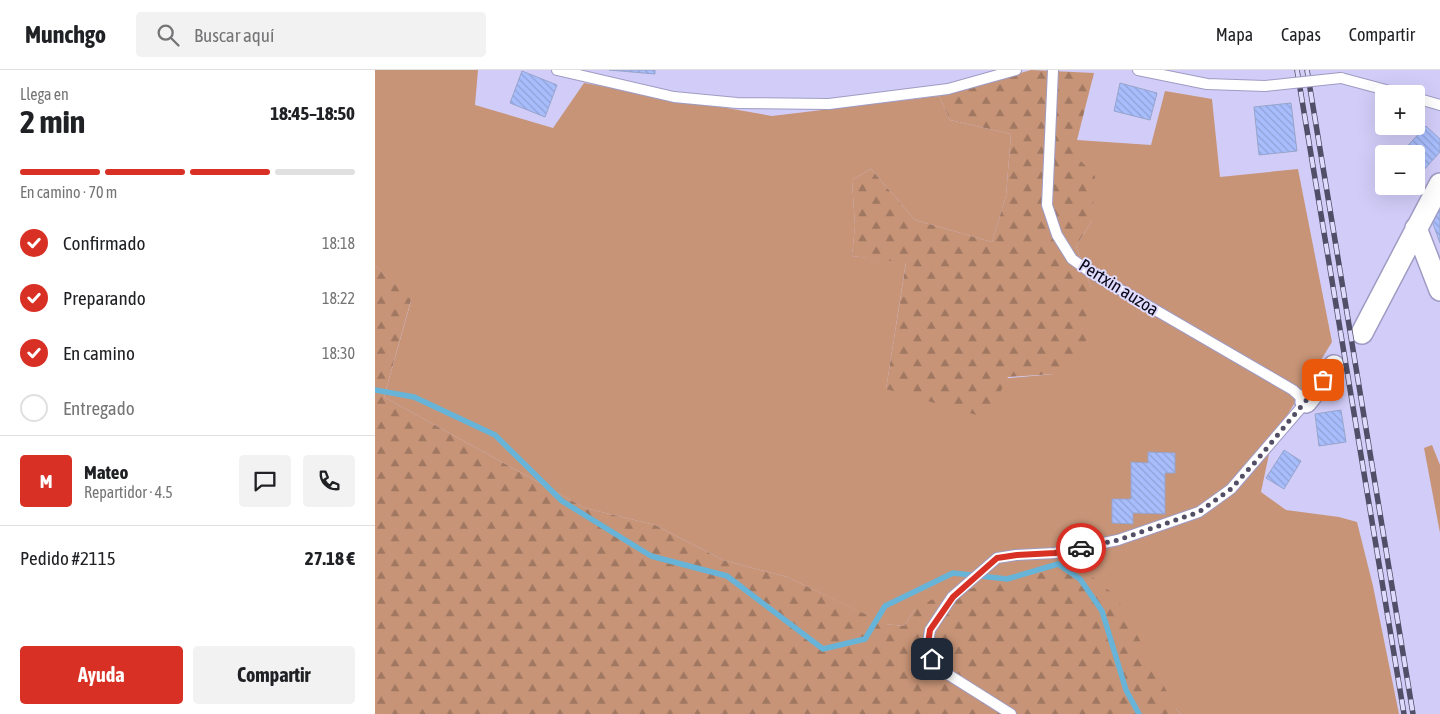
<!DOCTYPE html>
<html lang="es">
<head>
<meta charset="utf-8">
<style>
	:root { --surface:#fff; --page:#f2f2f2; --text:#202124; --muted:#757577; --line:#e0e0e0; --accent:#d93025 }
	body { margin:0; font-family:"Asap Condensed",sans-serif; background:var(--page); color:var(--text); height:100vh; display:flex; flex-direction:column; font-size:19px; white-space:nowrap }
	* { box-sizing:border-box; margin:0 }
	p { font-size:16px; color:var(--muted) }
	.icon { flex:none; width:28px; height:28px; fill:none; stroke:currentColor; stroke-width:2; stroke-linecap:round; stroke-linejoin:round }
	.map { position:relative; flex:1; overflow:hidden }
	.details { display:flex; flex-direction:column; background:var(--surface); width:375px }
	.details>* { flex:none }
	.buttons { position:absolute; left:1000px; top:15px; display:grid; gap:10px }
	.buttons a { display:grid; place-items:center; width:50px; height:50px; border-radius:5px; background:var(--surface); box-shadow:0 5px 20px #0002; font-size:25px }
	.pin { position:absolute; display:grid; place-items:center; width:42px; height:42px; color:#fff; margin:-21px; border-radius:10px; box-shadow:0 2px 8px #0006 }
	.courier { position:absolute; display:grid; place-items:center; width:50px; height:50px; margin:-25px; border:4px solid #d93025; border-radius:50%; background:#fff; color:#222; box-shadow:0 1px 6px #0007 }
	.head em { font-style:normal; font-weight:700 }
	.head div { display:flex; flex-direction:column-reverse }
	.head { display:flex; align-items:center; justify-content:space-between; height:85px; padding:0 20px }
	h1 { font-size:32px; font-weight:700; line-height:38px }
	.bar { display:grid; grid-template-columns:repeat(4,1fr); gap:8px 5px; align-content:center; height:60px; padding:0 20px }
	.bar i { height:6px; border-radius:4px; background:var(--line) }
	.bar .on { background:var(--accent) }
	.bar p { grid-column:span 4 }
	.line { display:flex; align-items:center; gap:12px; padding:0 20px; border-top:1px solid var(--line) }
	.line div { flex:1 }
	.round { display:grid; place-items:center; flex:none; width:52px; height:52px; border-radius:5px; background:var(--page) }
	ol { padding:0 20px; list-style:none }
	li { display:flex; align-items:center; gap:15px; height:55px }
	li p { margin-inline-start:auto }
	li .icon { padding:5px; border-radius:50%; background:var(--accent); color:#fff; stroke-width:4 }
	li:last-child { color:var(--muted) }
	li i { width:28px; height:28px; border:2px solid var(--line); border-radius:50% }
	.cta { display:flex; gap:10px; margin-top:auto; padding:10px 20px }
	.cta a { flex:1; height:58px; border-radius:5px; background:var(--accent); color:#fff; font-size:20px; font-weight:700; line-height:58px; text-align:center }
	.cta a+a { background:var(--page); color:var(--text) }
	header { display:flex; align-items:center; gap:30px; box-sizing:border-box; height:70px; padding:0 25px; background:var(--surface); border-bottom:1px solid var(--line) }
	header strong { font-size:24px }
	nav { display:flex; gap:28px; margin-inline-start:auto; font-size:18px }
	.search { width:350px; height:45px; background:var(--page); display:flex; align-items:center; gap:12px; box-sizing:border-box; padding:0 18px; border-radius:5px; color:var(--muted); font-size:19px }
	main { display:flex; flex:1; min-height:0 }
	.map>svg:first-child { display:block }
</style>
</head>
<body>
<header>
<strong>Munchgo</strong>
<div class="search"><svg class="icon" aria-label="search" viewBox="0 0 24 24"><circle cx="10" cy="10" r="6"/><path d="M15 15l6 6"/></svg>Buscar aquí</div>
<nav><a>Mapa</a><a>Capas</a><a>Compartir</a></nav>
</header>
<main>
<section class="details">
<div class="head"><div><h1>2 min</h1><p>Llega en</p></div><em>18:45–18:50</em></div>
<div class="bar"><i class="on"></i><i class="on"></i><i class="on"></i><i></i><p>En camino · 70 m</p></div>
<ol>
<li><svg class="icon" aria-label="check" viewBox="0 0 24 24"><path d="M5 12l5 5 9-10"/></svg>Confirmado<p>18:18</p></li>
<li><svg class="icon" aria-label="check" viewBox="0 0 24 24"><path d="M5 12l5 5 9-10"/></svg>Preparando<p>18:22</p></li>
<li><svg class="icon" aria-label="check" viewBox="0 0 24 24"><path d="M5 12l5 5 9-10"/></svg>En camino<p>18:30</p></li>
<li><i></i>Entregado</li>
</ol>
<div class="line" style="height:90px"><b class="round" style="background:var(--accent);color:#fff">M</b><div><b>Mateo</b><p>Repartidor · 4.5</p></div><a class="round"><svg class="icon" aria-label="chat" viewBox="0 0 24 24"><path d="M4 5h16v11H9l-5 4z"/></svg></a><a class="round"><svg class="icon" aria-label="phone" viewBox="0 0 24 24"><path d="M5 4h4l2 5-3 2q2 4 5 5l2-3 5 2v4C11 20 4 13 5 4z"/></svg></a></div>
<div class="line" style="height:65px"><div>Pedido #2115</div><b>27.18 €</b></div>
<div class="cta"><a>Ayuda</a><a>Compartir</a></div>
</section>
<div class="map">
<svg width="1065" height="644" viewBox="0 0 1065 644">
	<defs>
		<pattern id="forest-firs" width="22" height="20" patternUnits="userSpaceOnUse" patternTransform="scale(1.25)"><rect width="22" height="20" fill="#c79477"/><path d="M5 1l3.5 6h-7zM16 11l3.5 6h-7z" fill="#a07761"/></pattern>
		<pattern id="building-back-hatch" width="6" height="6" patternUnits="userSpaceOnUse" patternTransform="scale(1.25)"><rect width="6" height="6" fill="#a8bdfc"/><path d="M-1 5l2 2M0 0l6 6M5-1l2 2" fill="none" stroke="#8fa1d7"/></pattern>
	</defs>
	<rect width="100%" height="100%" fill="#d2cdf8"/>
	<!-- grass -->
	<path fill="#c79477" d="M 0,0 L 103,0 L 100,35 L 178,58 L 209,13 L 397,46 L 564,26 L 575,50 L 636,64 L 631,126 L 617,172 L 540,150 L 496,99 L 477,110 L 480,156 L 477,186 L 531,192 L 511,319 L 679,304 L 716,217 L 701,176 L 717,151 L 702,87 L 702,70 L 776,75 L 790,21 L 837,29 L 845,107 L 923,99 L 957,272 L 897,370 L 886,422 L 911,440 L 964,447 L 982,452 L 998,516 L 1024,644 L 806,644 L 801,639 L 540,539 L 529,556 L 510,554 L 412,507 L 348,490 L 280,455 L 210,438 L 9,327 L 36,231 L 0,195 Z
		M 1057,375 L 1065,395 L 1065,463 L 1049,378 Z"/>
	<!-- forest -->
	<path fill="url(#forest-firs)" d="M 656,0 L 719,3 L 702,70 L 702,87 L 720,106 L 717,151 L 701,176 L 716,217 L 711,271 L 679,304 L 633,307 L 612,348 L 511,319 L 531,193 L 477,186 L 480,156 L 477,110 L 496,99 L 540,150 L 617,172 L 631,126 L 636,64 L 575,50 L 564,26 Z
		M 0,195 L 36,230 L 9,327 L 210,438 L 280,455 L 348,490 L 412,507 L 511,554 L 529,556 L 540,539 L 556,530 L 623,511 L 682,500 L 711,502 L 742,527 L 801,639 L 806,644 L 0,644 Z"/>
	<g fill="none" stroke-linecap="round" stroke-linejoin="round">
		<!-- stream -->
		<path stroke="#67b4d8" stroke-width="5.5" d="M 0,320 L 39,327 L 120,365 L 187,431 L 276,486 L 352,506 L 448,579 L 490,569 L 510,536 L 578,503 L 632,509 L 683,494 L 705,509 L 727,541 L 751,620 L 764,644"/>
	</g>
	<!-- building -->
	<path fill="url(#building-back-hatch)" stroke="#97a4cb" d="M 234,0 L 280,0 L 280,4 Z
		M 147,1 L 182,15 L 170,47 L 135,33 Z
		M 745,13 L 782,23 L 775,50 L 739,41 Z
		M 916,33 L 922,81 L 884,85 L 879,37 Z
		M 1051,56 L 1065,69 L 1065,82 L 1047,102 L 1041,97 L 1041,84 L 1026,83 Z
		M 1065,139 L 1065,173 L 1054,143 Z
		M 966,340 L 971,372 L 944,376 L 940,344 Z
		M 909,380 L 926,391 L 909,419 L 891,408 Z
		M 773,382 L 800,383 L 800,403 L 790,403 L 790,444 L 758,443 L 758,454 L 737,453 L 737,429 L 756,429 L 756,392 L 773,393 Z"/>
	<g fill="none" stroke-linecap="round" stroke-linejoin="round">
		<!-- lane casing -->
		<g stroke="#9f9bc3" stroke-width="12">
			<path id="lane" d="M 182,0 L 299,27 L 362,33 L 454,34 L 573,19 L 641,0
				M 763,0 L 832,14 L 890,16
				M 966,8 L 1026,24
				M 1041,28 L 1065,35
				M 636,644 L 563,598 L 552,580 L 555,560 L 577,527 L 622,488 L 641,485 L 680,483 L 743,470 L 824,442 L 856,419 L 931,332 L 918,320 L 715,202 L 697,189 L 682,165 L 672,135 L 678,0"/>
		</g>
		<!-- street casing -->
		<g stroke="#9f9bc3" stroke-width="24">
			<path id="street" d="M 1041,158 L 1065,220
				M 987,263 L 1065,114
				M 931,332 L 959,296"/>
		</g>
		<!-- lane -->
		<use href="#lane" stroke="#fff" stroke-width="10"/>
		<!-- street -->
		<use href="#street" stroke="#fff" stroke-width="21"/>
		<!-- rail casing -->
		<g stroke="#514e67" stroke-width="5.5">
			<path id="rail" d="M 922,0 L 1029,644
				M 932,0 L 1038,644"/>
		</g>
		<!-- rail -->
		<use href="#rail" stroke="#dfdbfe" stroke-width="4" stroke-dasharray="11" stroke-linecap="butt"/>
		<!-- lane-bridge casing -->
		<g stroke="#9f9bc3" stroke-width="12" stroke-linecap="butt">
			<path id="lane-bridge" d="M 890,16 L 966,8"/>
		</g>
		<!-- lane-bridge -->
		<use href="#lane-bridge" stroke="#fff" stroke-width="10"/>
	</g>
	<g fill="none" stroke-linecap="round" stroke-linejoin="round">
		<!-- done -->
		<path stroke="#514e66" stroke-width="5" stroke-dasharray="0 9" d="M 706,478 L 743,470 L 824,442 L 856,419 L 882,390 L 948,310"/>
		<!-- route -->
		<path stroke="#d93025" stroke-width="6" d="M 557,589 L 552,580 L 555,560 L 578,527 L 622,488 L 642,485 L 680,483 L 706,478"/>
	</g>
	<g text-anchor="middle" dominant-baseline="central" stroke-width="4" stroke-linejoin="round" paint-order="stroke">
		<!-- street labels -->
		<g font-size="18" fill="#0b0917" stroke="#dfdbfe">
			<text transform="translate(744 217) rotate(32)">Pertxin auzoa</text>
		</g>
	</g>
</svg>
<div class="buttons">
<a>+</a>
<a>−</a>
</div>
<div class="pin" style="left:948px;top:310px;background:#ea580c"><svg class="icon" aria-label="bag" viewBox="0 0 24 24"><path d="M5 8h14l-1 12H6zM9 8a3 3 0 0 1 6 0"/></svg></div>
<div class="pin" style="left:557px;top:589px;background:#1f2937"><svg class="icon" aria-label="home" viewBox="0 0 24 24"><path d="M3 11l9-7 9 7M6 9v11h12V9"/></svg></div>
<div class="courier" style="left:706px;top:478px"><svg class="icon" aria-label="car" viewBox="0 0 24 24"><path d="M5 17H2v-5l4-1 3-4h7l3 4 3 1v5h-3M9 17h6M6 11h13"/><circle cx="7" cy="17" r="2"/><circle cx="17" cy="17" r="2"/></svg></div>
</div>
</main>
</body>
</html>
